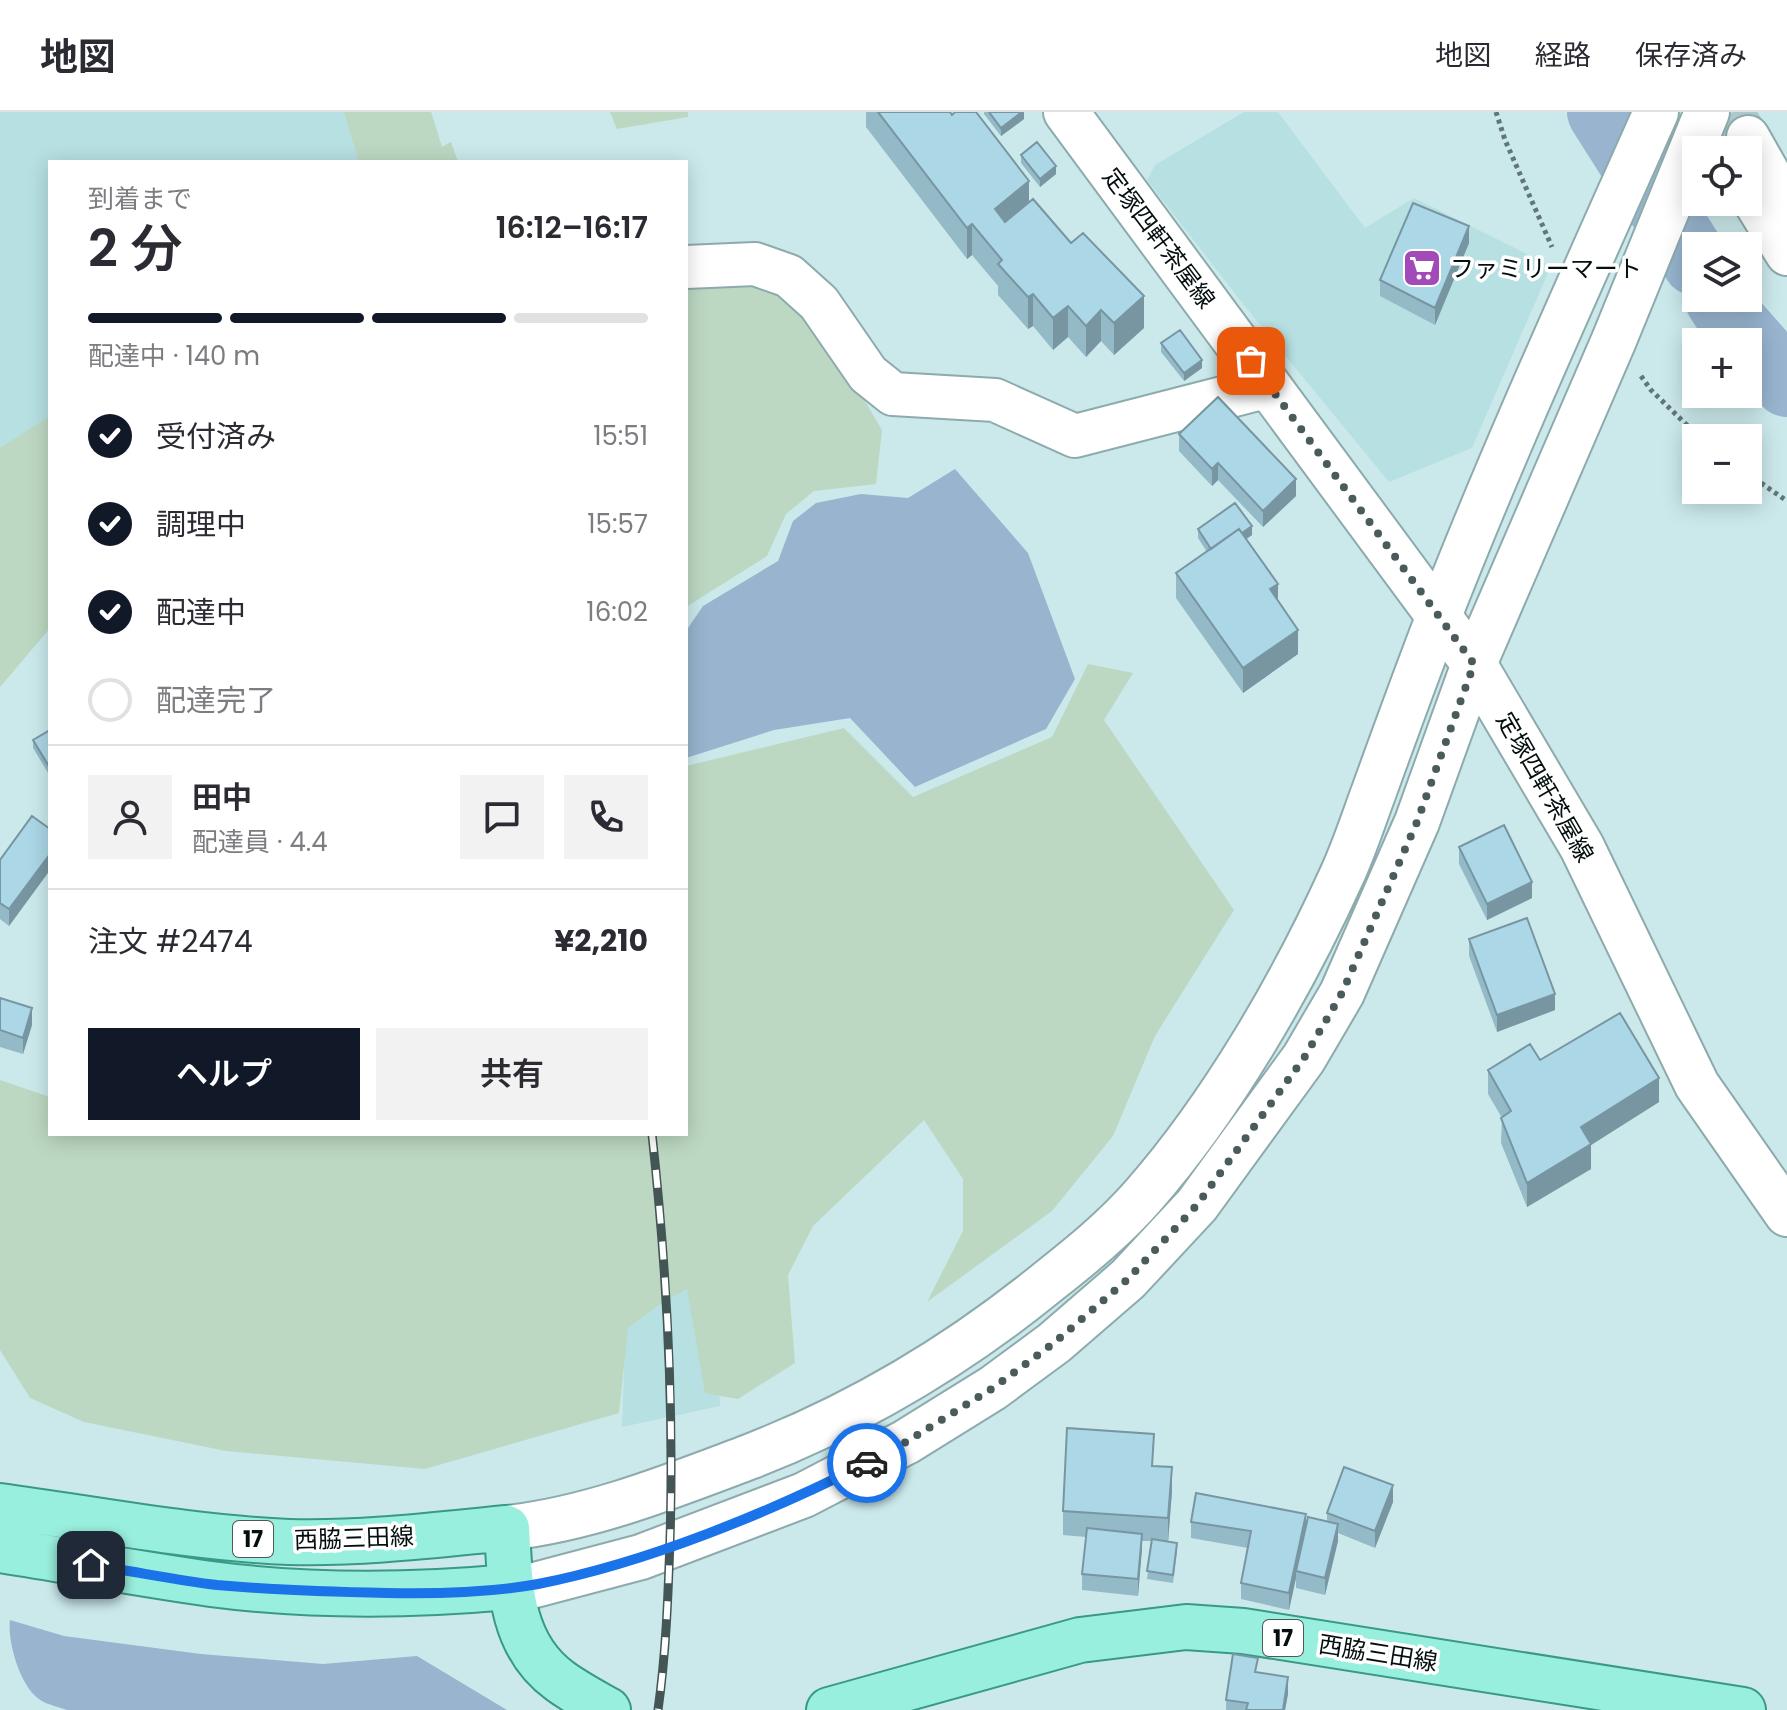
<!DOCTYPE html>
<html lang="ja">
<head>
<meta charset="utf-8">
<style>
	:root { --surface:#fff; --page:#f2f2f3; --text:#2b2b33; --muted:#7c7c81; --line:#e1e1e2; --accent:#111827 }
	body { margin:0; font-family:Poppins,"Noto Sans JP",sans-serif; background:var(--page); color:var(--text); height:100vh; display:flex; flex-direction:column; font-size:30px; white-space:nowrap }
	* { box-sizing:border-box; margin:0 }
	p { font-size:26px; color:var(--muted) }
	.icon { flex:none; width:44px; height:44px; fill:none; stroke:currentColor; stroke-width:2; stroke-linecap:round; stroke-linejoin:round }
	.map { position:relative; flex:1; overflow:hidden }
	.sheet { position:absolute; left:48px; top:48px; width:640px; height:976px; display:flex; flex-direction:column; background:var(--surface); border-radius:0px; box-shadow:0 4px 20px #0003 }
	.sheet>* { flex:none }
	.controls { position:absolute; left:1682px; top:24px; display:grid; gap:16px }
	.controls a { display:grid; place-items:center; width:80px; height:80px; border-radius:0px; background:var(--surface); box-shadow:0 4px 20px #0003; font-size:40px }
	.pin { position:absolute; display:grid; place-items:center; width:68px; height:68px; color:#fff; margin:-34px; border-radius:16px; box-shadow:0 4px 12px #0006 }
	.courier { position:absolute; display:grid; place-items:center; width:80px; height:80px; margin:-40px; border:6px solid #1a73e8; border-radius:50%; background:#fff; color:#222; box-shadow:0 2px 10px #0007 }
	.overview em { font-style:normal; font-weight:600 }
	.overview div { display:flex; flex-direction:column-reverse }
	.overview { display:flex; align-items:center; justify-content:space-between; height:136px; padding:0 40px }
	h1 { font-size:52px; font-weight:600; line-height:60px }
	.bar { display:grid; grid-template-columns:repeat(4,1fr); gap:12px 8px; align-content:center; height:96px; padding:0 40px }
	.bar i { height:10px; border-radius:6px; background:var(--line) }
	.bar .selected { background:var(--accent) }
	.bar p { grid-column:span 4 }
	.line { display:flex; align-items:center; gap:20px; padding:0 40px; border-top:2px solid var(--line) }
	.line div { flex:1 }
	.round { display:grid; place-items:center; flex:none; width:84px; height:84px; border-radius:0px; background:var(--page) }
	ol { padding:0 40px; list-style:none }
	li { display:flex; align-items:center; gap:24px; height:88px }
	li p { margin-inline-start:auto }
	li .icon { padding:8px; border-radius:50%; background:var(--accent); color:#fff; stroke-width:4 }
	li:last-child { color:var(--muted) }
	li i { width:44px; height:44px; border:4px solid var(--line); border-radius:50% }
	.action { display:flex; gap:16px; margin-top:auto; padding:16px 40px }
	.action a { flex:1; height:92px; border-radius:0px; background:var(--accent); color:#fff; font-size:32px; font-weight:600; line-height:92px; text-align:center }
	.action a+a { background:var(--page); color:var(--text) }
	header { display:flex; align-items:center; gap:48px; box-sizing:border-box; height:112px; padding:0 40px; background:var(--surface); border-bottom:2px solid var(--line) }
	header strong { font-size:38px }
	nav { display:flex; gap:44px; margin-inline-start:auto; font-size:28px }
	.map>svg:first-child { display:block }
</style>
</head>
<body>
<header>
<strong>地図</strong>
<nav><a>地図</a><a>経路</a><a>保存済み</a></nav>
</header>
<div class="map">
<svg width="1787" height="1598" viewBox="0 0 1787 1598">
	<rect width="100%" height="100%" fill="#cbe9eb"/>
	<!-- built -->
	<path fill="#b7e0e2" d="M 0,0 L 431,0 L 442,35 L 451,30 L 458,50 L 50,50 L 50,516 L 0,575 Z
		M 1244,0 L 1278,0 L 1365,116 L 1414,86 L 1551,154 L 1472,336 L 1389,370 L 1243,192 L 1147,68 L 1155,53 Z
		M 686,1022 L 708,1071 L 720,1294 L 622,1315 L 628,1150 Z"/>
	<!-- green -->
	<path fill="#bcd8c2" d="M 344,0 L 431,0 L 442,35 L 451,30 L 458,50 L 359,50 Z
		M 610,0 L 688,0 L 688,5 L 617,17 Z
		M 686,161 L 773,170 L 814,203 L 882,318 L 876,372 L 814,379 L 786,402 L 767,444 L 686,495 Z
		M 50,304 L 50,516 L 0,575 L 0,336 Z
		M 1088,552 L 1133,561 L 1104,608 L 1234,798 L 1155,924 L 1113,1024 L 1052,1099 L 927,1190 L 963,1119 L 963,1067 L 924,1008 L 813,1114 L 788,1163 L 795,1251 L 738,1287 L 705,1281 L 687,1177 L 660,1192 L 628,1216 L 619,1301 L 425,1357 L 226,1339 L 84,1310 L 30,1286 L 0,1238 L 0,968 L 50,985 L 50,1022 L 686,1022 L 686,654 L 844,616 L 913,685 L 1052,625 Z"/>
	<!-- water -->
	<path fill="#98b4cf" d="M 955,357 L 1028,441 L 1075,567 L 1046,617 L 915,675 L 850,606 L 774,618 L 686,646 L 686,519 L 703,494 L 778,449 L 793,409 L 816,391 L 861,382 L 908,386 Z
		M 10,1508 L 64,1524 L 201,1542 L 323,1552 L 417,1544 L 507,1598 L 67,1598 C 59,1595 49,1593 42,1589 C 21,1578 7,1530 10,1508 Z"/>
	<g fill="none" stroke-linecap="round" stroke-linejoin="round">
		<!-- river -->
		<path stroke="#98b4cf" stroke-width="68" d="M 1601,0 L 1696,150
			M 1718,186 L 1734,211 L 1787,271"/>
		<!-- street-tunnel -->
		<path stroke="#adc8ca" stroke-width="42" stroke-dasharray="42 21" stroke-linecap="butt" d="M 1733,0 L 1748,25"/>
		<!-- street casing -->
		<g stroke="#8daaac" stroke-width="46">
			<path id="street" d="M 1748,25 L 1787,94
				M 1748,79 L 1787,142
				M 686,155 L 755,152 L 789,164 L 819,191 L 868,262 L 893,282 L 995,288 L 1075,324 L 1269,274"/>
		</g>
		<!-- secondary casing -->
		<g stroke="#8daaac" stroke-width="48">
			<path id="secondary" d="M 1066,0 L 1474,552 L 1582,735 L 1697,973 L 1787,1102
				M 507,1416 C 590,1407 672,1374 749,1345 C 860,1302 957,1244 1049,1169 C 1082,1143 1115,1116 1143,1084 C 1222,994 1292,873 1342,763 C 1354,737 1363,709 1373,682 C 1394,624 1415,566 1437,509 C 1504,337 1581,169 1656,0
				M 510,1475 L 535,1473 L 641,1445 L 804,1383 L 906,1330 L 993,1276 L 1054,1231 L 1128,1167 L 1197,1093 L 1304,946 L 1342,881 L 1417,710 L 1474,552 L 1614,228 L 1707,0"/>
		</g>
		<!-- primary casing -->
		<g stroke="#399987" stroke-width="48">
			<path id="primary" d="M 0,1394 C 96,1407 192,1426 289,1430 C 362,1432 435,1423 507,1416 C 510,1472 510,1533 560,1569 C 575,1580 592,1589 608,1598
				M 0,1438 C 70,1449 141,1462 211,1472 C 310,1485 412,1484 510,1475
				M 829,1598 L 1080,1528 L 1186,1515 L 1243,1519 L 1743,1598"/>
		</g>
		<!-- path -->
		<path stroke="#637677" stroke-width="5" stroke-dasharray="4 4" stroke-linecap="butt" d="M 1496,0 L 1505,28 L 1552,135
			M 1641,264 L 1651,278 L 1700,326
			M 1748,362 L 1787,389"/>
		<!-- street -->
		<use href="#street" stroke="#fff" stroke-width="42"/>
		<!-- secondary -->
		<use href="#secondary" stroke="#fff" stroke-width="44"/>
		<!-- primary -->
		<use href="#primary" stroke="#99efdd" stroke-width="44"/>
		<!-- rail casing -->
		<g stroke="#455" stroke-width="9">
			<path id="rail" d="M 652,1022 C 667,1159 674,1291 670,1428 C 668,1486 666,1541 658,1598"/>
		</g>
		<!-- rail -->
		<use href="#rail" stroke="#fff" stroke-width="6" stroke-dasharray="18" stroke-linecap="butt"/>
	</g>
	<!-- wall -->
	<path fill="#94b9c7" d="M 866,0 L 950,0 L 1029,90 L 1144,216 L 1114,243 L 1101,229 L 1086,245 L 1068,225 L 1053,238 L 1033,214 L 1028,217 L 998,183 L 998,174 L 972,143 L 967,147 L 866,15 Z
		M 984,0 L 1024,0 L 1024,7 L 1001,24 L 984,2 Z
		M 1021,43 L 1056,62 L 1040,75 L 1021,51 Z
		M 1469,131 L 1435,213 L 1380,184 L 1380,168 Z
		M 1161,231 L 1202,256 L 1184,269 L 1161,240 Z
		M 1179,322 L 1296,384 L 1263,415 L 1218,368 L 1212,374 L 1179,339 Z
		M 1198,417 L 1252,423 L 1246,427 L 1278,488 L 1298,542 L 1243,581 L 1176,486 L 1176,461 L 1207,440 L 1198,426 Z
		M 50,618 L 50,664 L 33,636 L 33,628 Z
		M 50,717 L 50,758 L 9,814 L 0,807 L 0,748 Z
		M 1459,735 L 1532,786 L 1487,808 L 1459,752 Z
		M 1469,827 L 1555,898 L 1497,920 L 1469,844 Z
		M 0,886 L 32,913 L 23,942 L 0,935 Z
		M 1540,948 L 1659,990 L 1591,1033 L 1591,1057 L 1527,1095 L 1501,1031 L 1502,1006 L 1488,982 L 1488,958 Z
		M 1153,1354 L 1172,1379 L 1168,1430 L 1177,1440 L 1173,1471 L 1147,1467 L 1152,1429 L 1142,1429 L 1138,1484 L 1082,1478 L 1082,1462 L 1086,1425 L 1063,1423 L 1063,1399 Z
		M 1393,1390 L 1375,1436 L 1338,1421 L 1338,1429 L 1325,1483 L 1296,1476 L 1296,1466 L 1289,1498 L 1241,1487 L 1241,1471 L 1248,1436 L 1191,1426 L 1191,1410 L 1306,1417 L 1327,1409 L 1327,1401 Z
		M 1258,1561 L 1288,1582 L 1285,1598 L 1226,1598 L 1226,1588 Z"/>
	<!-- shaded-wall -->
	<path fill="#7896a2" d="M 1022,0 L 1024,0 L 1024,7 L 1001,24 L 1001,16 Z
		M 1056,54 L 1056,62 L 1040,75 L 1040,67 Z
		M 1029,69 L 1029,100 L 995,128 L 995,97 Z
		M 972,112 L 972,143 L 967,147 L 967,116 Z
		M 1469,114 L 1469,131 L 1435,213 L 1435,196 Z
		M 1033,182 L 1033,214 L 1028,217 L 1028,185 Z
		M 1144,184 L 1144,216 L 1114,243 L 1114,211 Z
		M 1068,194 L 1068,225 L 1053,238 L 1053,206 Z
		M 1101,198 L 1101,229 L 1086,245 L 1086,214 Z
		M 1202,248 L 1202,256 L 1184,269 L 1184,261 Z
		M 1218,351 L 1218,368 L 1212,374 L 1212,357 Z
		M 1296,367 L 1296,384 L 1263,415 L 1263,399 Z
		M 1252,414 L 1252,423 L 1214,450 L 1214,441 Z
		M 1278,472 L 1278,497 L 1270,477 Z
		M 1298,518 L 1298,542 L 1243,581 L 1243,556 Z
		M 50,742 L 50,758 L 9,814 L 9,797 Z
		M 1532,770 L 1532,786 L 1487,808 L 1487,792 Z
		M 1555,882 L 1555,898 L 1497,920 L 1497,903 Z
		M 32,896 L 32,913 L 23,942 L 23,926 Z
		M 1659,966 L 1659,990 L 1591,1033 L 1591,1057 L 1527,1095 L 1527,1071 L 1581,1015 Z
		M 1172,1355 L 1172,1379 L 1168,1430 L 1168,1406 Z
		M 1393,1373 L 1393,1390 L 1375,1436 L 1375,1419 Z
		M 1306,1402 L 1306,1418 L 1296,1459 L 1296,1466 L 1289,1498 L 1289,1481 Z
		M 1338,1412 L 1338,1429 L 1325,1483 L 1325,1466 Z
		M 1142,1422 L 1142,1438 L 1138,1484 L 1138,1467 Z
		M 1288,1565 L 1288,1582 L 1285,1598 L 1283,1598 Z"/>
	<!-- building -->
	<path fill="#acd7e7" stroke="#7896a2" stroke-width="2" d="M 878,0 L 950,0 L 952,3 L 955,0 L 976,0 L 1029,69 L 995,97 L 1005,110 L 1033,87 L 1071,131 L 1083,121 L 1144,184 L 1114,211 L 1101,198 L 1086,214 L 1068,194 L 1053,206 L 1033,182 L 1028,185 L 998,152 L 1002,148 L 972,112 L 967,116 Z
		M 989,0 L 1022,0 L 1001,16 Z
		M 1037,30 L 1056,54 L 1040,67 L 1021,43 Z
		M 1413,91 L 1469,114 L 1435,196 L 1380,168 Z
		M 1180,218 L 1202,248 L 1184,261 L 1161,231 Z
		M 1218,285 L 1296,367 L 1263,399 L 1218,351 L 1212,357 L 1179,322 Z
		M 1235,391 L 1252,414 L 1242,421 L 1239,417 L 1211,437 L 1198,417 Z
		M 1239,417 L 1278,472 L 1270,477 L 1298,518 L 1243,556 L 1176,461 Z
		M 50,618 L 50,656 L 33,628 Z
		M 32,704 L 50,717 L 50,742 L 9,797 L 0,791 L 0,748 Z
		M 1504,713 L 1532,770 L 1487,792 L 1459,735 Z
		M 1527,806 L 1555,882 L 1497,903 L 1469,827 Z
		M 0,886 L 32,896 L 23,926 L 0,918 Z
		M 1620,901 L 1659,966 L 1581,1015 L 1591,1032 L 1527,1071 L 1501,1006 L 1511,999 L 1488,958 L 1530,932 L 1540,948 Z
		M 1067,1316 L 1154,1322 L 1152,1354 L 1172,1355 L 1168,1406 L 1063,1399 Z
		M 1344,1355 L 1393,1373 L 1375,1419 L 1327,1401 Z
		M 1196,1381 L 1306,1402 L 1289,1481 L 1241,1471 L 1251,1419 L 1191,1410 Z
		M 1308,1405 L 1338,1412 L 1325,1466 L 1296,1459 Z
		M 1087,1416 L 1142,1422 L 1138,1467 L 1082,1462 Z
		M 1152,1427 L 1177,1431 L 1173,1463 L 1147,1459 Z
		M 1233,1542 L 1258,1546 L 1255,1560 L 1288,1565 L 1283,1598 L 1246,1598 L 1248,1591 L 1226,1588 Z"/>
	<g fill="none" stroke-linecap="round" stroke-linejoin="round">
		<!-- done -->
		<path stroke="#4a5b5c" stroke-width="8" stroke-dasharray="0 14.4" d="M 867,1351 L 906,1330 L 993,1276 L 1054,1231 L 1128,1167 L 1197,1093 L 1304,946 L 1342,881 L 1417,710 L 1474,552 L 1251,249"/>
		<!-- route -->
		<path stroke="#1a73e8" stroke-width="10" d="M 91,1453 C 133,1459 175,1468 217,1473 C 274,1478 330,1480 387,1481 C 436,1482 489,1481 538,1472 C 646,1451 768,1401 867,1351"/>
	</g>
	<!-- icons -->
	<defs>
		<g id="supermarket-square" transform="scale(2)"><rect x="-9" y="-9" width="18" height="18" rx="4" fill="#a24ab7" stroke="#fff"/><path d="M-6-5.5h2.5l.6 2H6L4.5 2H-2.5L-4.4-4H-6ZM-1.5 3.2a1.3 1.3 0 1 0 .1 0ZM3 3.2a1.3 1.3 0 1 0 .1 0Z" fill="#fff"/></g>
	</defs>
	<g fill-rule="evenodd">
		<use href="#supermarket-square" x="1422" y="156"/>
	</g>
	<g text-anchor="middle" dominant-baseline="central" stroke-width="7" stroke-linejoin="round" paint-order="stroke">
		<!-- shield labels -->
		<g fill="#fff" stroke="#505757" stroke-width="2">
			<rect x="233" y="1409" width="40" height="36" rx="6"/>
			<rect x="1263" y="1508" width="40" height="36" rx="6"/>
		</g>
		<g font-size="22" font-weight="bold" fill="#050f0f">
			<text x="253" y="1427">17</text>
			<text x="1283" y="1526">17</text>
		</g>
		<!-- street labels -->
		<g font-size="24" fill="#050f0f" stroke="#fff">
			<text transform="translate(1159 126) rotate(53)">定塚四軒茶屋線</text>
			<text transform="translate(1545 675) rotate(60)">定塚四軒茶屋線</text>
			<text transform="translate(354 1426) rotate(-2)">西脇三田線</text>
			<text transform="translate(1378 1541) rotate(9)">西脇三田線</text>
		</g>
		<!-- poi labels -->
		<g font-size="24" fill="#050f0f" stroke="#fff" text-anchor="start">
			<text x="1450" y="156">ファミリーマート</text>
		</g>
	</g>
</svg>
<div class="controls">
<a><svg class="icon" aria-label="locate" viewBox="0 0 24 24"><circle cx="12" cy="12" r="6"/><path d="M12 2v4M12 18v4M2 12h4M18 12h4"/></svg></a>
<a><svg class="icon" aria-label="layers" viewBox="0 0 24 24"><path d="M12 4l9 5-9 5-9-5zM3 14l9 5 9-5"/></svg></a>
<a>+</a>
<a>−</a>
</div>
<div class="pin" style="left:1251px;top:249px;background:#ea580c"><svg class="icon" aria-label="bag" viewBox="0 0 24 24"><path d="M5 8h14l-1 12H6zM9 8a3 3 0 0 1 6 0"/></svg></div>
<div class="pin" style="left:91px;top:1453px;background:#1f2937"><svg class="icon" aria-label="home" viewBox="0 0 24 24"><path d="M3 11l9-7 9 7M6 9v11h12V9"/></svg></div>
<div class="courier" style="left:867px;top:1351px"><svg class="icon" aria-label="car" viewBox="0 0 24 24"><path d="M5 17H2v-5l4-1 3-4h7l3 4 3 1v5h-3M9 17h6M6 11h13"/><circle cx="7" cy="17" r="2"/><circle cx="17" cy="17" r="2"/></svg></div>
<section class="sheet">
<div class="overview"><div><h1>2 分</h1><p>到着まで</p></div><em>16:12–16:17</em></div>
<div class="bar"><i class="selected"></i><i class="selected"></i><i class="selected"></i><i></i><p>配達中 · 140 m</p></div>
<ol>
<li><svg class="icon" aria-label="check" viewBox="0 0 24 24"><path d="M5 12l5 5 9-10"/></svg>受付済み<p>15:51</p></li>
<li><svg class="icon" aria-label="check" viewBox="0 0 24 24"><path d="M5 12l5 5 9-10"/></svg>調理中<p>15:57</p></li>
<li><svg class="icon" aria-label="check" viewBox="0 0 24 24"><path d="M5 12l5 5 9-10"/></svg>配達中<p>16:02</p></li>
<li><i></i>配達完了</li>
</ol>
<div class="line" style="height:144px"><a class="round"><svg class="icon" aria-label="person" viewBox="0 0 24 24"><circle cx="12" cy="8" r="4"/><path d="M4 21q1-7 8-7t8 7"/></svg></a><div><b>田中</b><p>配達員 · 4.4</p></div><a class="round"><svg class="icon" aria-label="chat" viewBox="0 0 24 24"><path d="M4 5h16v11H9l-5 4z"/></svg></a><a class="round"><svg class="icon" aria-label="phone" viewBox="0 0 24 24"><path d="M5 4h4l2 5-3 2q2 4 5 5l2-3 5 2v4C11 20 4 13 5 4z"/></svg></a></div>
<div class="line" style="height:104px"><div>注文 #2474</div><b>¥2,210</b></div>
<div class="action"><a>ヘルプ</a><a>共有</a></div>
</section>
</div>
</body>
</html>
